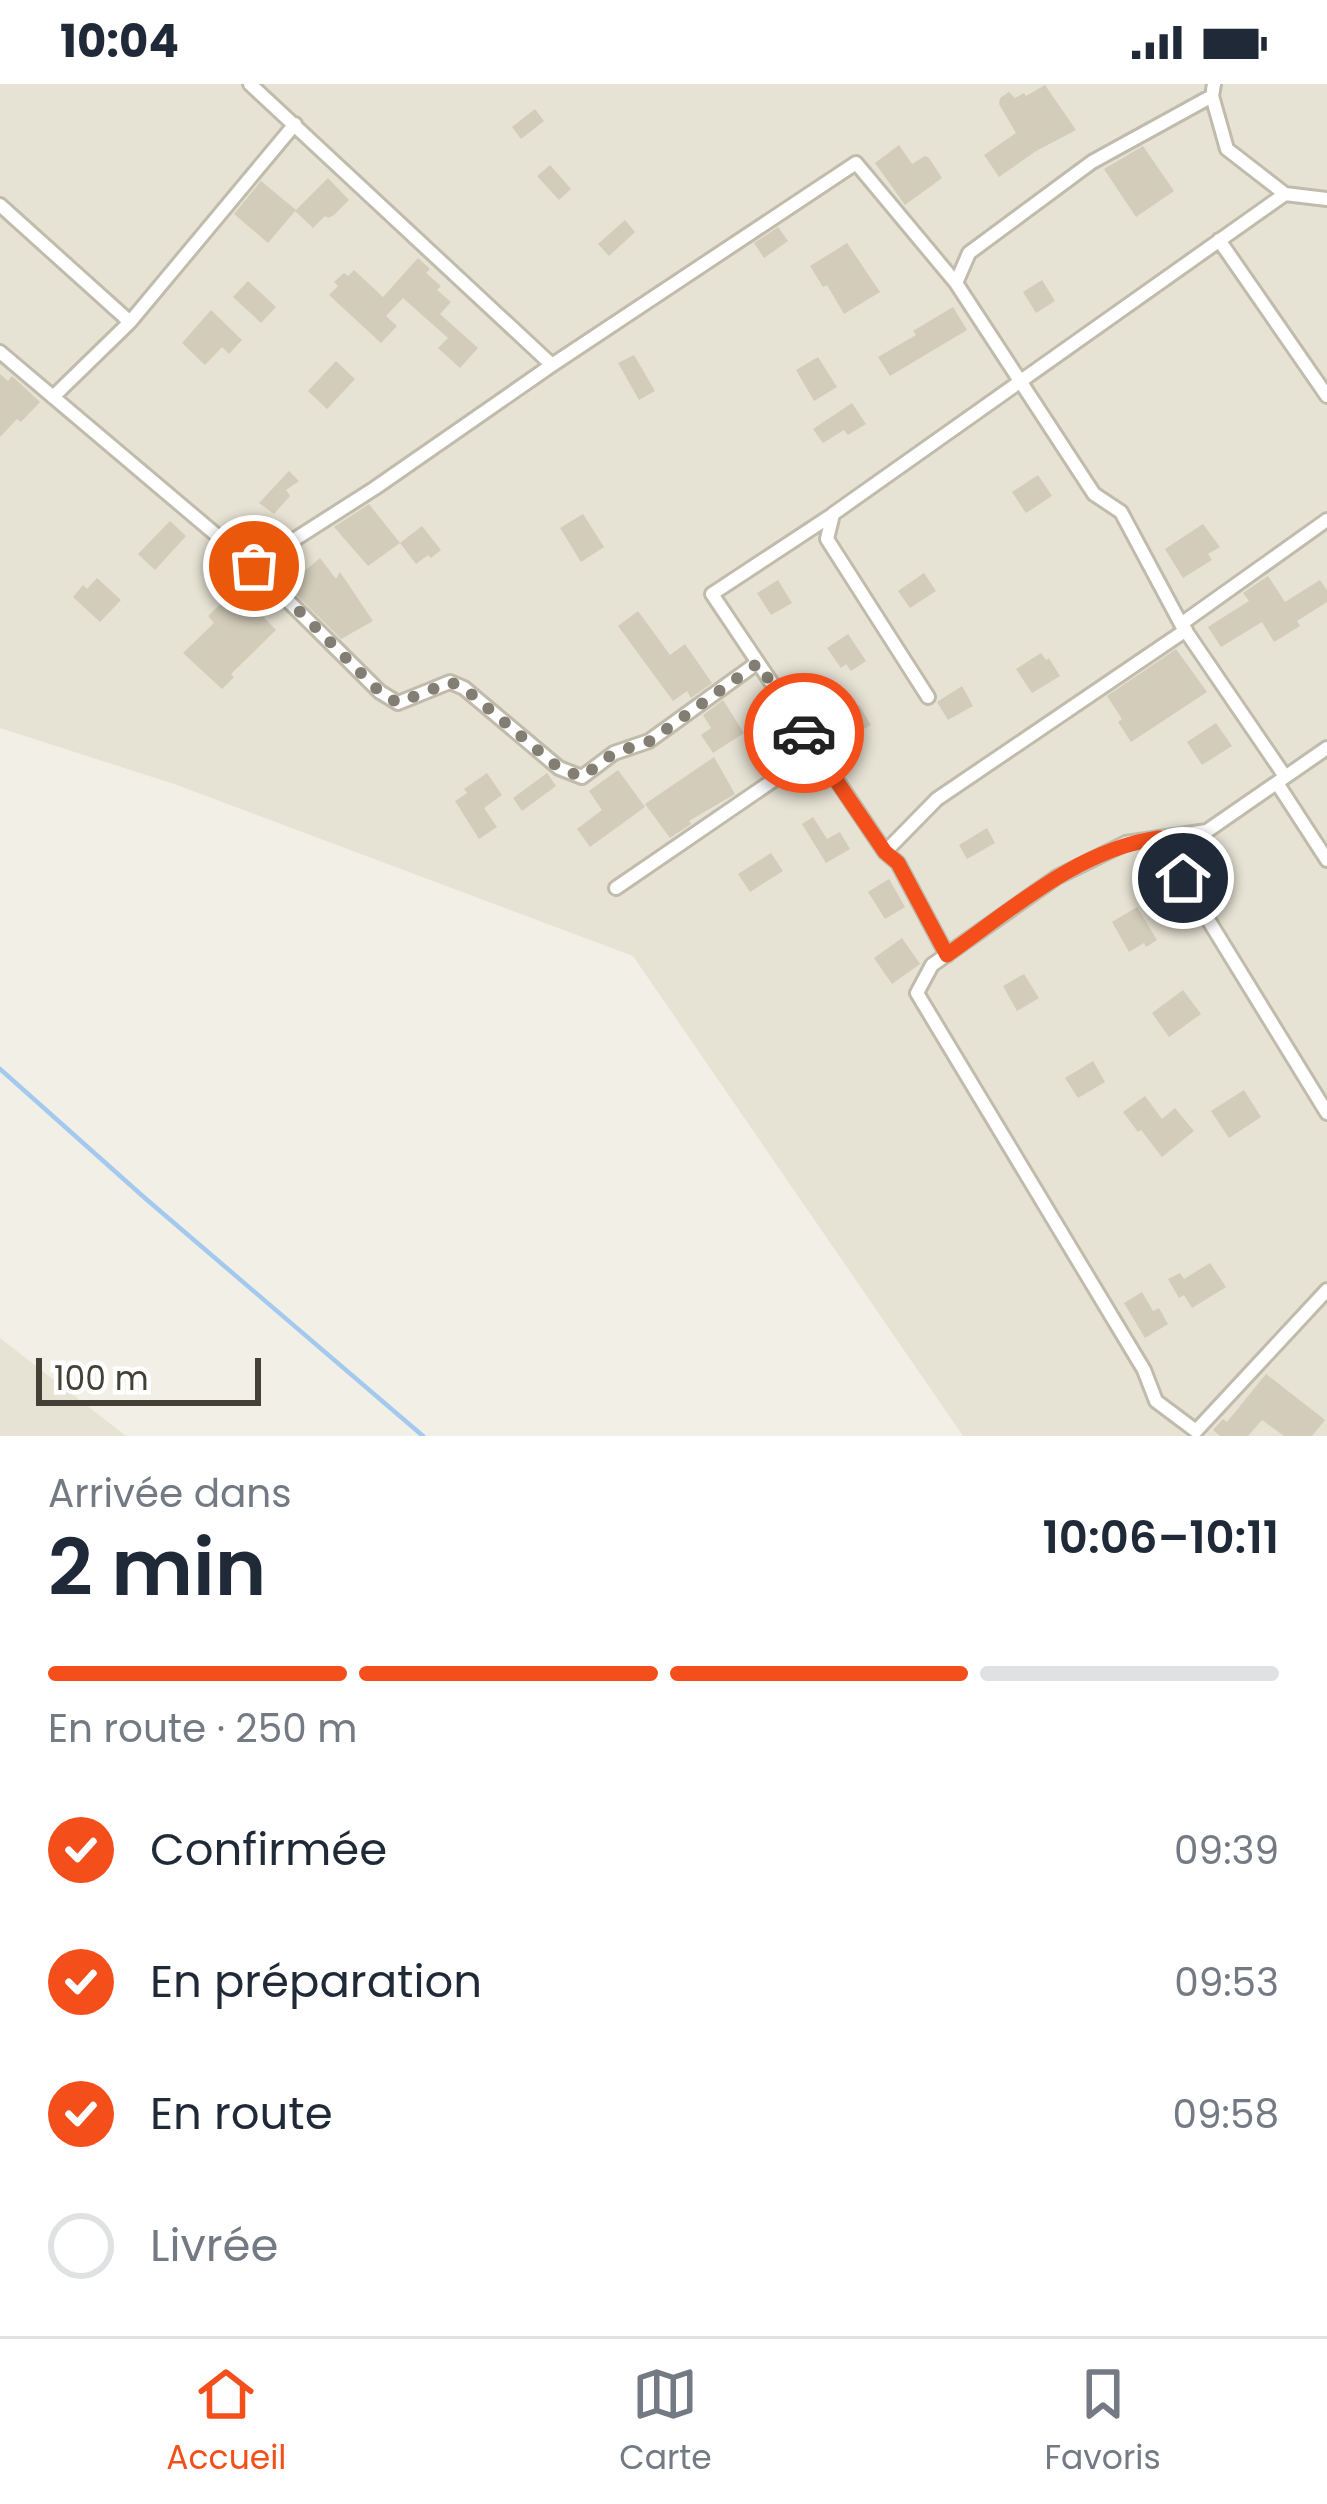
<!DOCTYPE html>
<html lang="fr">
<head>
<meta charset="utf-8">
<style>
	:root { --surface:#fff; --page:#f6f6f7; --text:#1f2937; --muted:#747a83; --line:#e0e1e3; --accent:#f44f1b }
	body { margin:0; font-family:Poppins,sans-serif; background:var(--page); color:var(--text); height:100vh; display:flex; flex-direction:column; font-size:45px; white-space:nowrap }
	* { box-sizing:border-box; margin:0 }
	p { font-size:39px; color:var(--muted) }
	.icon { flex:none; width:66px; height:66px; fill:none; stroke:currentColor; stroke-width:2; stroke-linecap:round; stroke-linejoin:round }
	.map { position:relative; height:1352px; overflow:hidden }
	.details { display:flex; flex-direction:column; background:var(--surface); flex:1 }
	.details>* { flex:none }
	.scale { position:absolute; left:36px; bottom:30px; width:225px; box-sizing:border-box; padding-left:12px; border:6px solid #454035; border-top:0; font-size:33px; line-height:42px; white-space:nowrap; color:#454035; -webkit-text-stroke:9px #fff; paint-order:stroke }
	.pin { position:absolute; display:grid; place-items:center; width:102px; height:102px; color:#fff; margin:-51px; border:6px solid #fff; border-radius:50%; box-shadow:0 3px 12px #0007 }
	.courier { position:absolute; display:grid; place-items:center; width:120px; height:120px; margin:-60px; border:9px solid #f44f1b; border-radius:50%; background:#fff; color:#222; box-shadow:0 3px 15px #0007 }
	.summary em { font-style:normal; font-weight:600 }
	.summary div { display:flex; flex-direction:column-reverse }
	.summary { display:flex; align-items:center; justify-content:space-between; height:204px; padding:0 48px }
	h1 { font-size:78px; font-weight:600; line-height:90px }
	.bar { display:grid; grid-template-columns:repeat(4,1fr); gap:18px 12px; align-content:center; height:144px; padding:0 48px }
	.bar i { height:15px; border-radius:9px; background:var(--line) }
	.bar .on { background:var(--accent) }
	.bar p { grid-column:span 4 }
	ol { padding:0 48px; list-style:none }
	li { display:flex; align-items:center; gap:36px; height:132px }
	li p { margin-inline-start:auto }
	li .icon { padding:12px; border-radius:50%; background:var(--accent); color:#fff; stroke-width:4 }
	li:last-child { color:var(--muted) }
	li i { width:66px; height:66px; border:6px solid var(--line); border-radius:50% }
	.status { display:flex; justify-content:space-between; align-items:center; height:84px; padding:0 60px; background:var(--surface); direction:ltr }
	.status svg { height:33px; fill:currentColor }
	.tabs { display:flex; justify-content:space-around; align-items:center; height:168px; border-top:3px solid var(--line); background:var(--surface); font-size:33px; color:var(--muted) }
	.tabs a { display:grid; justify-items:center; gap:6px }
	.tabs .on { color:var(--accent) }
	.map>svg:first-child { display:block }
</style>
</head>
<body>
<div class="status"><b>10:04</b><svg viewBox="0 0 49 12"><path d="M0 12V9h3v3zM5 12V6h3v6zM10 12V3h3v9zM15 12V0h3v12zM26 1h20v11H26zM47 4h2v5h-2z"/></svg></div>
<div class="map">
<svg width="1327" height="1352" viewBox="0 0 1327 1352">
	<rect width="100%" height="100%" fill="#f2f0e6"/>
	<!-- residential -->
	<path fill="#e6e2d4" d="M 0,0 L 1327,0 L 1327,1352 L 963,1352 L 633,872 L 174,700 L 0,644 Z
		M 0,1254 L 126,1352 L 0,1352 Z"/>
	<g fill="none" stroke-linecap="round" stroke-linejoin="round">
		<!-- stream -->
		<path stroke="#a3c9ee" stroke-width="4.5" d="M 0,985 L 146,1115 L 423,1352"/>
	</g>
	<!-- building -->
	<path fill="#d3ccbb" d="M 1045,1 L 1076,46 L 1036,67 L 999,93 L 984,71 L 1016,49 L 999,20 L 1000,14 L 1009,8 L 1015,14 L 1024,9 L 1026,12 Z
		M 535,25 L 544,37 L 521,55 L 512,43 Z
		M 899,61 L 912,80 L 925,72 L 929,74 L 942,94 L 905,121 L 875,79 Z
		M 1143,62 L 1174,107 L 1136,133 L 1104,85 Z
		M 550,81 L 571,105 L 559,116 L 537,92 Z
		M 328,94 L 349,116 L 334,131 L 328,134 L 325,132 L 313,144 L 295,127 Z
		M 261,97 L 296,126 L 268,159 L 234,130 Z
		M 625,136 L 635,148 L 609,172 L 598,160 Z
		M 778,143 L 788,157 L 764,174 L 754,159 Z
		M 847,159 L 880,208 L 844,230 L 827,201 L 823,203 L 810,182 Z
		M 418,174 L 430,185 L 426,189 L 441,202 L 437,206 L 451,218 L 440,230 L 478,264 L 460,284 L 438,264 L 448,254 L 403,214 L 386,232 L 397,242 L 381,259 L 329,211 L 338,202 L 334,198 L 344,189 L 348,192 L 354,186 L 383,213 Z
		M 1042,196 L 1055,217 L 1036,229 L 1023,208 Z
		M 248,197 L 276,223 L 261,239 L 233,213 Z
		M 953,223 L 967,246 L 890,292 L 878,273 L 916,251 L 913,247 Z
		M 211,226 L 242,256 L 229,270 L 222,263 L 205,281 L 182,259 Z
		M 634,271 L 655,307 L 639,316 L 618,279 Z
		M 818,273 L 837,303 L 814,317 L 796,286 Z
		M 336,277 L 355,295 L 327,325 L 308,307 Z
		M 0,290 L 8,297 L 12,292 L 40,318 L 21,338 L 17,335 L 0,353 Z
		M 852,319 L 866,340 L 848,351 L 844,346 L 823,359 L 813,345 Z
		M 289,387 L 299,397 L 286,406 L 290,412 L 274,430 L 259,419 Z
		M 1038,391 L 1052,412 L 1026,429 L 1012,408 Z
		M 369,420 L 400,459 L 368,482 L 334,443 Z
		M 583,430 L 604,463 L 581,478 L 560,444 Z
		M 170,437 L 186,452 L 155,486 L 138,470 Z
		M 1203,440 L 1220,463 L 1208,470 L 1212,476 L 1183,494 L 1165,465 Z
		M 422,442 L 441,466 L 431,474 L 428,471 L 416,480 L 400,459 Z
		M 320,474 L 336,495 L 340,488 L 373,537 L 341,555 L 270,485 L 275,480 L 293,497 Z
		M 924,489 L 936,507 L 910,524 L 898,507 Z
		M 1268,492 L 1285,518 L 1320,496 L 1327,506 L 1327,518 L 1297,537 L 1300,542 L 1274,558 L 1262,538 L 1221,563 L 1208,543 L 1249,517 L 1243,509 Z
		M 97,494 L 121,516 L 100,538 L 73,513 L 83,501 L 87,505 Z
		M 778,496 L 792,519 L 771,531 L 757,509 Z
		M 236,505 L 276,546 L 231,590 L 234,593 L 222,605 L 183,569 L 214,539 L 208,532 Z
		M 638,527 L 670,571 L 685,560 L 712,599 L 691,614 L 687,607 L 673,617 L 618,542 Z
		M 848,550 L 866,577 L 851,587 L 846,580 L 841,584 L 827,564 Z
		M 1176,565 L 1207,608 L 1131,658 L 1118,638 L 1122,635 L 1107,612 Z
		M 1041,569 L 1046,576 L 1049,574 L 1060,592 L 1032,609 L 1016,585 Z
		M 962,602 L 973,622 L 948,636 L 937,618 Z
		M 723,616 L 744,649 L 713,669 L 701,651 L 711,644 L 703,631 Z
		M 859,621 L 871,641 L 846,655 L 835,635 Z
		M 1216,639 L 1232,662 L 1202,681 L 1187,658 Z
		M 714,673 L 735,710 L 689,737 L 691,740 L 670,754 L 645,720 Z
		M 618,686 L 645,723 L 590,763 L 577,745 L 602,726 L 589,707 Z
		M 487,689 L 502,711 L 484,724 L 497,743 L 479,755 L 455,717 L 467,709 L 464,705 Z
		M 547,689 L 556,702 L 522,727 L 513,714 Z
		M 813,733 L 827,755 L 840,748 L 850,765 L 826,779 L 802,740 Z
		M 987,744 L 995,759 L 967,775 L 959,761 Z
		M 771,769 L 783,787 L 750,808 L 738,790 Z
		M 889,795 L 905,823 L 885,835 L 868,808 Z
		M 1137,823 L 1157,856 L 1146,863 L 1144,859 L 1129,868 L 1112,838 Z
		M 902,854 L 920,880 L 892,900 L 874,874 Z
		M 1024,890 L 1039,914 L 1017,927 L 1003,902 Z
		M 1183,906 L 1201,930 L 1169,953 L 1152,929 Z
		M 1093,977 L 1105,998 L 1078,1014 L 1065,994 Z
		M 1244,1006 L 1261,1033 L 1229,1054 L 1211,1027 Z
		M 1145,1012 L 1162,1035 L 1175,1024 L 1194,1047 L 1162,1073 L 1141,1046 L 1138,1048 L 1123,1028 Z
		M 1210,1179 L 1226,1203 L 1192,1224 L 1184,1211 L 1179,1214 L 1168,1195 L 1180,1189 L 1184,1195 Z
		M 1142,1208 L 1153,1227 L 1159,1224 L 1168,1240 L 1145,1254 L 1124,1219 Z
		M 1266,1290 L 1325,1336 L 1312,1352 L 1284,1352 L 1262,1336 L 1248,1352 L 1220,1352 L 1213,1346 L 1223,1335 L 1227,1338 Z"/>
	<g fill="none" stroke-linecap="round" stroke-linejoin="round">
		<!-- street casing -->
		<g stroke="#c0bbab" stroke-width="18">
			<path id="street" d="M 250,0 L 552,281
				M 1214,0 L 1212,12 L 1227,65 L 1285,110
				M 1212,12 L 1092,78 L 969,169 L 956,199 L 1094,410 L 1121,428 L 1181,540 L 1284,691
				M 0,121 L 130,238
				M 1219,156 L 1327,312
				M 0,268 L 253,482 L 380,608 L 398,619 L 450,598 L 464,604 L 559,684 L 582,693 L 614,669 L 649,657 L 757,579
				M 53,313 L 130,238 L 295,40
				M 832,431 L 712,510 L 885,768 L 898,779 L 947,871
				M 253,482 L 375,404 L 552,281 L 856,79 L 956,199
				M 1181,540 L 1327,436
				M 928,613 L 827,455 L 833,430 L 1285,110 L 1327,115
				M 1327,664 L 1207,747 L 1126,759 L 1057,793 L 932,881 L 917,909 L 1144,1286 L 1156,1317 L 1196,1347 L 1327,1206
				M 1277,699 L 1327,776
				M 1158,754 L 1327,1029
				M 885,768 L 937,715 L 1186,546
				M 616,804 L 816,667"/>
		</g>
		<!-- street -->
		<use href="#street" stroke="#fff" stroke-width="12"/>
	</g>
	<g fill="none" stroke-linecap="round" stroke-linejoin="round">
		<!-- done -->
		<path stroke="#827e73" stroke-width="12" stroke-dasharray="0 21.6" d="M 254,482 L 380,608 L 398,619 L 450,598 L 464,604 L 559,684 L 582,693 L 614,669 L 650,657 L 758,579 L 804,649"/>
		<!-- route -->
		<path stroke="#f44f1b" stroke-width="15" d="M 804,649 L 885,768 L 898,779 L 947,871 C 1012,825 1079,765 1159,754 L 1183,794"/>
	</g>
</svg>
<div class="scale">100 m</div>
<div class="pin" style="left:254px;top:482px;background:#ea580c"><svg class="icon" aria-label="bag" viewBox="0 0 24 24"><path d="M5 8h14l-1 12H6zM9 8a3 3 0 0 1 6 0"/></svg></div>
<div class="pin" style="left:1183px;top:794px;background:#1f2937"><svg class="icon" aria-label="home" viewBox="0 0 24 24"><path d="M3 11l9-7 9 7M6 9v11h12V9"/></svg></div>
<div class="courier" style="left:804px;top:649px"><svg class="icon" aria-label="car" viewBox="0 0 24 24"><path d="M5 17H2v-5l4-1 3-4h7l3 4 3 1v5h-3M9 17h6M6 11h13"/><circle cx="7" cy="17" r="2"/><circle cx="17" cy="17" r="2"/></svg></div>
</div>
<section class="details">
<div class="summary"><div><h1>2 min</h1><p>Arrivée dans</p></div><em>10:06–10:11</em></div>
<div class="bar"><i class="on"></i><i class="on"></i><i class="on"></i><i></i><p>En route · 250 m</p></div>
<ol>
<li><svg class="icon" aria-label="check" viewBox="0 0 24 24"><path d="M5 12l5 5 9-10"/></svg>Confirmée<p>09:39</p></li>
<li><svg class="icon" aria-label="check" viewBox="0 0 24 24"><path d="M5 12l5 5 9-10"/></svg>En préparation<p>09:53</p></li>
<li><svg class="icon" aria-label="check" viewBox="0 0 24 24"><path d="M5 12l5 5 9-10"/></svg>En route<p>09:58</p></li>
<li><i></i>Livrée</li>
</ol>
</section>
<nav class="tabs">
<a class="on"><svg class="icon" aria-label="home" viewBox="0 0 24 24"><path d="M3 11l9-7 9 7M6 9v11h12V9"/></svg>Accueil</a>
<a><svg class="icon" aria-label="map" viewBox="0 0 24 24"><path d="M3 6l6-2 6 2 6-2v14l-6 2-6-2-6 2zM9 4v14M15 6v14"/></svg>Carte</a>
<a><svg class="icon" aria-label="saved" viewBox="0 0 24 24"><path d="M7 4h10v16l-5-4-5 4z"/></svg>Favoris</a>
</nav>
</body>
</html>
